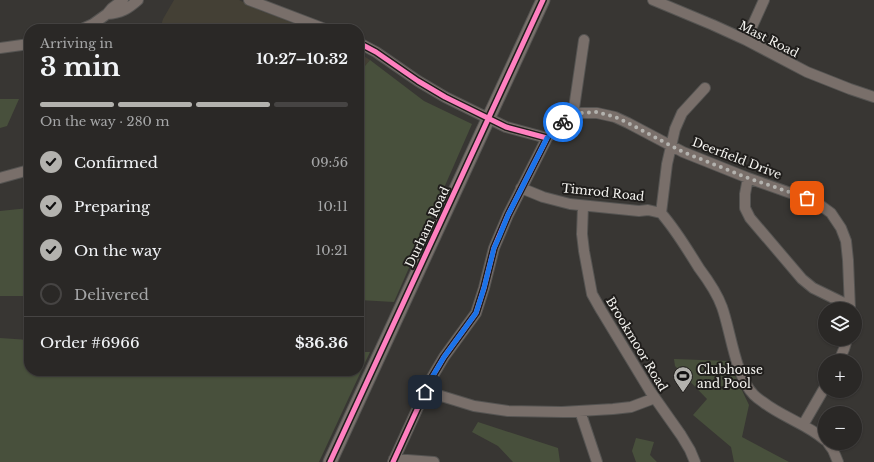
<!DOCTYPE html>
<html lang="en">
<head>
<meta charset="utf-8">
<style>
	:root { --surface:#2a2826; --page:#32302e; --text:#f1f3f6; --muted:#a5a6a7; --line:#464443; --accent:#b3b2ae }
	body { margin:0; font-family:"Libre Baskerville",serif; background:var(--page); color:var(--text); height:100vh; display:flex; flex-direction:column; font-size:15px; white-space:nowrap }
	* { box-sizing:border-box; margin:0 }
	p { font-size:13px; color:var(--muted) }
	.icon { flex:none; width:22px; height:22px; fill:none; stroke:currentColor; stroke-width:2; stroke-linecap:round; stroke-linejoin:round }
	.map { position:relative; flex:1; overflow:hidden }
	.panel { position:absolute; left:24px; top:24px; width:340px; height:352px; display:flex; flex-direction:column; background:var(--surface); border-radius:16px; box-shadow:0 1px 3px #0004,0 0 0 1px var(--line) }
	.panel>* { flex:none }
	.tools { position:absolute; left:818px; top:302px; display:grid; gap:8px }
	.tools a { display:grid; place-items:center; width:44px; height:44px; border-radius:50%; background:var(--surface); box-shadow:0 1px 3px #0004,0 0 0 1px var(--line); font-size:20px }
	.pin { position:absolute; display:grid; place-items:center; width:34px; height:34px; color:#fff; margin:-17px; border-radius:8px; box-shadow:0 2px 6px #0006 }
	.courier { position:absolute; display:grid; place-items:center; width:40px; height:40px; margin:-20px; border:3px solid #1a73e8; border-radius:50%; background:#fff; color:#222; box-shadow:0 1px 5px #0007 }
	.overview em { font-style:normal; font-weight:700 }
	.overview div { display:flex; flex-direction:column-reverse }
	.overview { display:flex; align-items:center; justify-content:space-between; height:68px; padding:0 16px }
	h1 { font-size:26px; font-weight:700; line-height:30px }
	.bar { display:grid; grid-template-columns:repeat(4,1fr); gap:6px 4px; align-content:center; height:48px; padding:0 16px }
	.bar i { height:5px; border-radius:3px; background:var(--line) }
	.bar .selected { background:var(--accent) }
	.bar p { grid-column:span 4 }
	.line { display:flex; align-items:center; gap:10px; padding:0 16px; border-top:1px solid var(--line) }
	.line div { flex:1 }
	ol { padding:0 16px; list-style:none }
	li { display:flex; align-items:center; gap:12px; height:44px }
	li p { margin-inline-start:auto }
	li .icon { padding:4px; border-radius:50%; background:var(--accent); color:#111; stroke-width:4 }
	li:last-child { color:var(--muted) }
	li i { width:22px; height:22px; border:2px solid var(--line); border-radius:50% }
	.map>svg:first-child { display:block }
</style>
</head>
<body>
<div class="map">
<svg width="874" height="462" viewBox="0 0 874 462">
	<rect width="100%" height="100%" fill="#383633"/>
	<!-- built -->
	<path fill="#444035" d="M 174,0 L 239,0 L 261,11 L 281,18 L 306,29 L 160,29 L 163,19 Z
		M 359,53 L 370,60 L 359,73 Z"/>
	<!-- green -->
	<path fill="#48503c" d="M 370,60 L 424,101 L 472,124 L 394,302 L 359,300 L 359,73 Z
		M 0,99 L 19,99 L 7,126 L 0,128 Z
		M 29,208 L 29,296 L 0,296 L 0,211 Z
		M 0,338 L 29,340 L 29,371 L 359,371 L 359,352 L 370,352 L 319,462 L 0,462 Z
		M 674,359 L 728,361 L 749,405 L 742,437 L 789,462 L 734,462 L 731,447 L 693,415 L 707,399 L 675,366 Z
		M 478,422 L 558,448 L 560,462 L 513,462 L 498,446 L 472,432 Z
		M 636,438 L 654,442 L 650,455 L 657,462 L 636,462 L 632,451 Z"/>
	<g fill="none" stroke-linecap="round" stroke-linejoin="round">
		<!-- minor casing -->
		<g stroke="#555452" stroke-width="12">
			<path id="minor" d="M 249,0 L 325,29
				M 653,0 L 713,25 L 746,40 L 807,72 L 850,89 L 874,97
				M 107,14 C 121,13 128,9 138,0
				M 82,29 L 93,24 L 107,14 L 112,8 L 123,0
				M 746,40 L 764,0
				M 359,43 L 376,52 L 418,81 L 445,97 L 506,127 L 547,138 L 508,215 L 494,248 L 484,288 L 476,313 L 444,357 L 431,379 L 393,462
				M 0,48 L 29,44
				M 573,115 L 584,40
				M 547,138 L 556,128 L 573,115 L 580,113 L 597,113 L 615,117 L 628,123 L 683,152 L 748,178 L 816,202 L 831,213 L 841,228 L 846,241 L 848,260 L 850,309
				M 0,178 L 29,170
				M 748,178 L 745,194 L 745,208 L 750,218 L 802,279 L 813,288 L 850,306
				M 521,188 L 543,197 L 570,204 L 639,211 L 648,210 L 661,213
				M 583,206 L 582,234 L 584,251 L 592,294 L 601,310 L 650,391 L 681,435 L 690,450 L 695,462
				M 661,213 C 676,230 687,249 699,268 C 708,280 717,293 722,307 C 731,332 735,376 754,395 C 756,397 760,400 763,402 C 782,417 807,424 825,440
				M 661,213 L 667,164 L 675,129 L 682,113 L 705,88
				M 839,361 L 844,349 L 847,339
				M 425,391 L 474,406 L 508,411 L 562,412 L 613,409 L 631,407 L 655,398
				M 580,411 L 597,462
				M 803,425 L 825,387
				M 828,443 L 833,450 L 838,462
				M 394,459 L 434,462"/>
		</g>
		<!-- major casing -->
		<g stroke="#555452" stroke-width="15">
			<path id="major" d="M 330,462 L 543,0"/>
		</g>
		<!-- minor -->
		<use href="#minor" stroke="#796f6a" stroke-width="10"/>
		<!-- major -->
		<use href="#major" stroke="#78706b" stroke-width="13"/>
		<!-- cycleway casing -->
		<g stroke="#201e1c" stroke-width="8">
			<path id="cycleway" d="M 359,43 L 376,52 L 418,81 L 445,97 L 506,127 L 547,138 L 508,215 L 494,248 L 484,288 L 476,313 L 444,357 L 431,379 L 393,462
				M 330,462 L 543,0"/>
		</g>
		<!-- cycleway -->
		<use href="#cycleway" stroke="#ff80c0" stroke-width="5"/>
	</g>
	<g fill="none" stroke-linecap="round" stroke-linejoin="round">
		<!-- done -->
		<path stroke="#b3b2ae" stroke-width="4" stroke-dasharray="0 7.2" d="M 563,122 L 573,114 L 580,113 L 597,112 L 615,117 L 628,123 L 683,152 L 748,178 L 807,198"/>
		<!-- route -->
		<path stroke="#1a73e8" stroke-width="5" d="M 425,392 L 431,379 L 444,357 L 476,313 L 484,288 L 494,248 L 499,237 L 508,215 L 547,138 L 556,128 L 563,122"/>
	</g>
	<!-- icons -->
	<defs>
		<g id="stadium-pin" transform="scale(1)"><path d="M0 17L-7.5 6A9.5 9.5 0 1 1 7.5 6Z" fill="#b3b2ae" stroke="#201e1c"/><path d="M0-5a6.5 5 0 1 0 0 10a6.5 5 0 1 0 0-10ZM-3.5-1.8h7v3.6h-7Z" fill="#111"/></g>
	</defs>
	<g fill-rule="evenodd">
		<use href="#stadium-pin" x="683" y="376"/>
	</g>
	<g text-anchor="middle" dominant-baseline="central" stroke-width="4" stroke-linejoin="round" paint-order="stroke">
		<!-- street labels -->
		<g font-size="12" fill="#f5f4f0" stroke="#201e1c">
			<text transform="translate(769 39) rotate(27)">Mast Road</text>
			<text transform="translate(737 158) rotate(21)">Deerfield Drive</text>
			<text transform="translate(603 192) rotate(6)">Timrod Road</text>
			<text transform="translate(427 227) rotate(-65)">Durham Road</text>
			<text transform="translate(637 344) rotate(59)">Brookmoor Road</text>
		</g>
		<!-- poi labels -->
		<g font-size="12" fill="#f5f4f0" stroke="#201e1c" text-anchor="start">
			<text x="697" y="369">Clubhouse<tspan x="697" dy="14">and Pool</tspan></text>
		</g>
	</g>
</svg>
<div class="tools">
<a><svg class="icon" aria-label="layers" viewBox="0 0 24 24"><path d="M12 4l9 5-9 5-9-5zM3 14l9 5 9-5"/></svg></a>
<a>+</a>
<a>−</a>
</div>
<div class="pin" style="left:807px;top:198px;background:#ea580c"><svg class="icon" aria-label="bag" viewBox="0 0 24 24"><path d="M5 8h14l-1 12H6zM9 8a3 3 0 0 1 6 0"/></svg></div>
<div class="pin" style="left:425px;top:392px;background:#1f2937"><svg class="icon" aria-label="home" viewBox="0 0 24 24"><path d="M3 11l9-7 9 7M6 9v11h12V9"/></svg></div>
<div class="courier" style="left:563px;top:122px"><svg class="icon" aria-label="bike" viewBox="0 0 24 24"><circle cx="6" cy="16" r="4"/><circle cx="18" cy="16" r="4"/><path d="M6 16l4-8h5l3 8M10 8l3 8H6M13 5h3"/></svg></div>
<section class="panel">
<div class="overview"><div><h1>3 min</h1><p>Arriving in</p></div><em>10:27–10:32</em></div>
<div class="bar"><i class="selected"></i><i class="selected"></i><i class="selected"></i><i></i><p>On the way · 280 m</p></div>
<ol>
<li><svg class="icon" aria-label="check" viewBox="0 0 24 24"><path d="M5 12l5 5 9-10"/></svg>Confirmed<p>09:56</p></li>
<li><svg class="icon" aria-label="check" viewBox="0 0 24 24"><path d="M5 12l5 5 9-10"/></svg>Preparing<p>10:11</p></li>
<li><svg class="icon" aria-label="check" viewBox="0 0 24 24"><path d="M5 12l5 5 9-10"/></svg>On the way<p>10:21</p></li>
<li><i></i>Delivered</li>
</ol>
<div class="line" style="height:52px"><div>Order #6966</div><b>$36.36</b></div>
</section>
</div>
</body>
</html>
